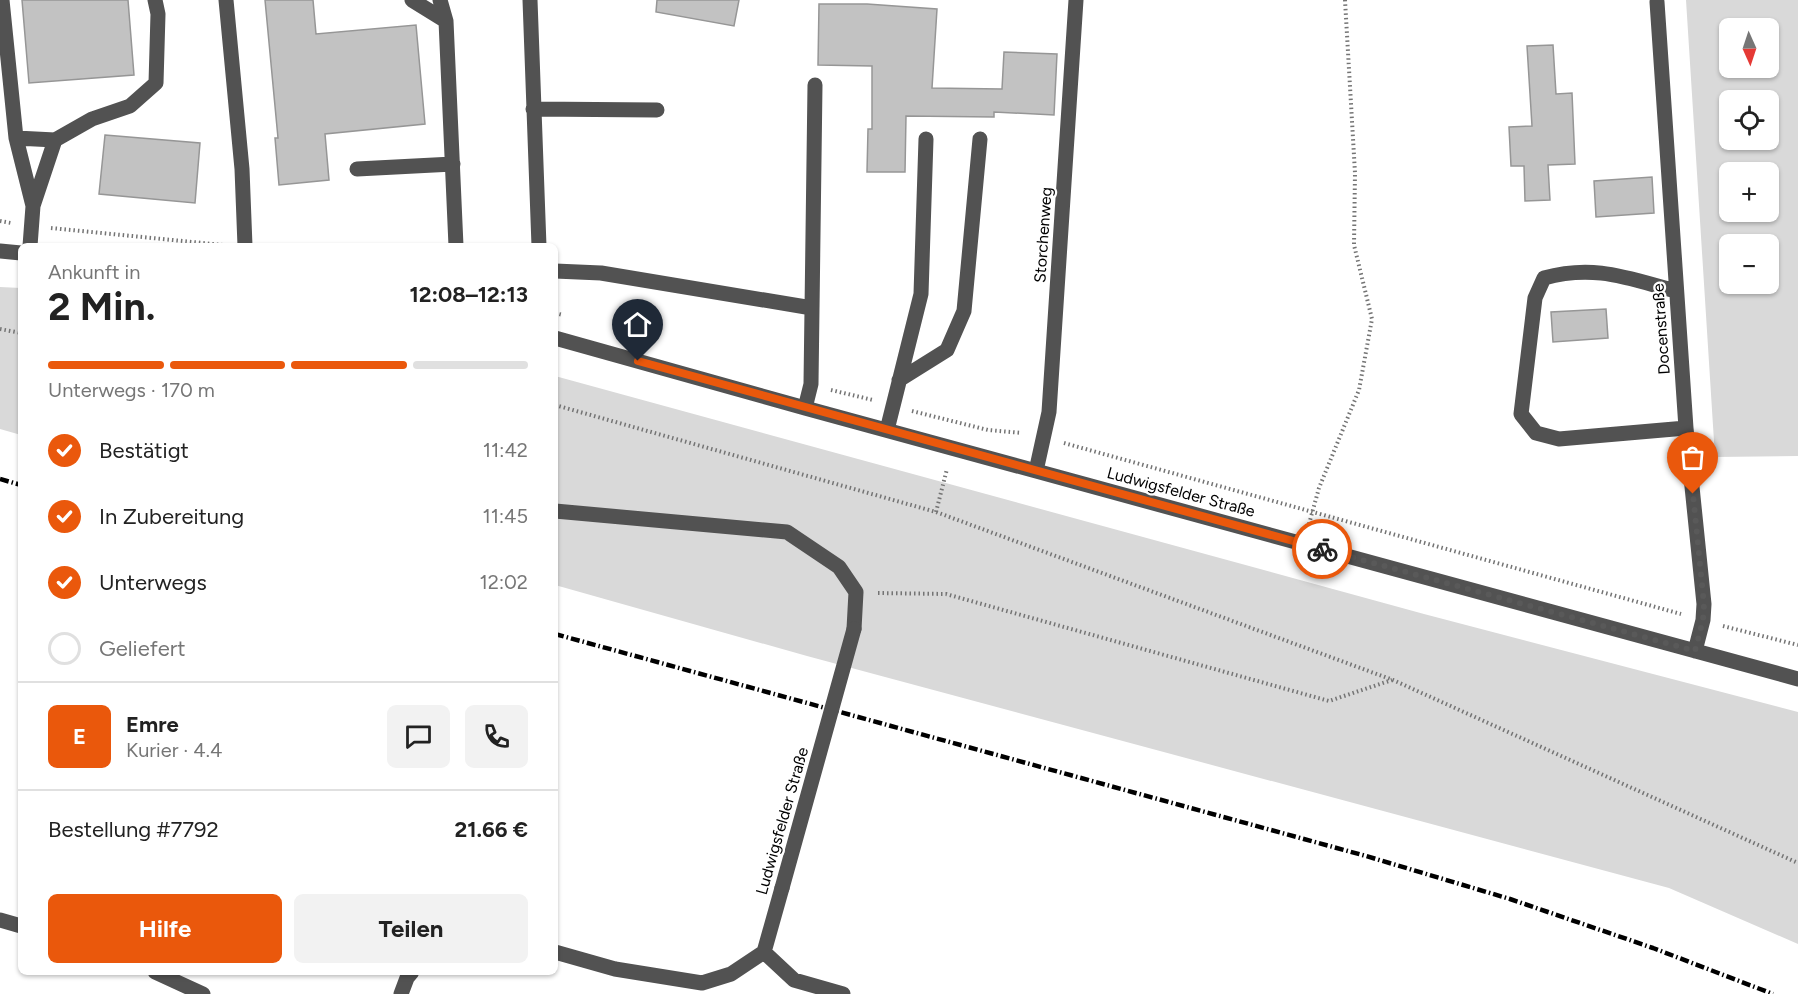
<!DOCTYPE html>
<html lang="de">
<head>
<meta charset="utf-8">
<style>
	:root { --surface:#fff; --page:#f2f2f2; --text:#222; --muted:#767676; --line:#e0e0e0; --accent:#ea580c }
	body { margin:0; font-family:Figtree,sans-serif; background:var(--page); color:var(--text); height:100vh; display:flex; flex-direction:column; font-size:22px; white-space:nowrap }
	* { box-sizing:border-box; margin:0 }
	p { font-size:20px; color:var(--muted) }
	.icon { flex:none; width:33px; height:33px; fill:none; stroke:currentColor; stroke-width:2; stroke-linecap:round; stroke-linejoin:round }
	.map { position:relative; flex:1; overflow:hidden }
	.details { position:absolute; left:18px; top:243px; width:540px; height:732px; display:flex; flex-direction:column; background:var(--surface); border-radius:9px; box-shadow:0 2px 4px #0004 }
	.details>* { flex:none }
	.needle { width:39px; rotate:177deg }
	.tools { position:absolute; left:1719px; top:18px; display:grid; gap:12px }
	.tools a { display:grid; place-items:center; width:60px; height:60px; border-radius:9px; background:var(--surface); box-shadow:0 2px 4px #0004; font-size:30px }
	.pin { position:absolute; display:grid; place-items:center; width:51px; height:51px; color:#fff; margin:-62px -26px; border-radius:50% 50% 50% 0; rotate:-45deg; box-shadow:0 0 6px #0007 }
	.pin .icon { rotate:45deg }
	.courier { position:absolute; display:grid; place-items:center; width:60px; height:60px; margin:-30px; border:4px solid #ea580c; border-radius:50%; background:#fff; color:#222; box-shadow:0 2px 8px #0007 }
	.summary em { font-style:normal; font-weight:700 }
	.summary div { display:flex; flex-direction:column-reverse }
	.summary { display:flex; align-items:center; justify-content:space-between; height:102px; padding:0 30px }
	h1 { font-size:39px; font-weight:700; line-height:45px }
	.bar { display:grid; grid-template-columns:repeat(4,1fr); gap:9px 6px; align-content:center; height:72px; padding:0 30px }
	.bar i { height:8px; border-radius:4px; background:var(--line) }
	.bar .selected { background:var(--accent) }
	.bar p { grid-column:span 4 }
	.line { display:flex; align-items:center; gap:15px; padding:0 30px; border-top:2px solid var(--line) }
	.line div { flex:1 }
	.round { display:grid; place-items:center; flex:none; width:63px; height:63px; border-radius:9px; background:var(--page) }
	ol { padding:0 30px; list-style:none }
	li { display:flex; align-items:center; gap:18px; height:66px }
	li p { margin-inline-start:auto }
	li .icon { padding:6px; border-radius:50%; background:var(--accent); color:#fff; stroke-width:4 }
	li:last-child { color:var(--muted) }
	li i { width:33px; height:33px; border:3px solid var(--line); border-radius:50% }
	.action { display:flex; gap:12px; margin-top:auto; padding:12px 30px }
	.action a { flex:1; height:69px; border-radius:9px; background:var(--accent); color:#fff; font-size:24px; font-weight:700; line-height:69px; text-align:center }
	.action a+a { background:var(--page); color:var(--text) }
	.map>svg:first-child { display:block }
</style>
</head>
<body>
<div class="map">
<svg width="1798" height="994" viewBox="0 0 1798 994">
	<rect width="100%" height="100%" fill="#fff"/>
	<!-- green -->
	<path fill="#d9d9d9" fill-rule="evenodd" d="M 1686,0 L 1798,0 L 1798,456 L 1715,457 ZM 1730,28 L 1768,28 L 1768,68 L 1730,68 ZM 1730,100 L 1768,100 L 1768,140 L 1730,140 ZM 1730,172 L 1768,172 L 1768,212 L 1730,212 ZM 1730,244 L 1768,244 L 1768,284 L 1730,284 Z
		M 0,287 L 21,288 L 21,435 L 0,429 Z
		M 555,376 L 1424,614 L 1798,712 L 1798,944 L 1669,888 L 807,656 L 555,585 Z"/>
	<!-- building -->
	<path fill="#c2c2c2" stroke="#969696" stroke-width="1.5" d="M 22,0 L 128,0 L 134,75 L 29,83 Z
		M 265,0 L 313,0 L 316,34 L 416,25 L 425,124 L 325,134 L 329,180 L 279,185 L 275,138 L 278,138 Z
		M 657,0 L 739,0 L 734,26 L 656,12 Z
		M 819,4 L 867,4 L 937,9 L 932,88 L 1002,89 L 1004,52 L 1057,54 L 1054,115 L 994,112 L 994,117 L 906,116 L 905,172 L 867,172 L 868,129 L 872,129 L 872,66 L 818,65 Z
		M 1553,45 L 1556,94 L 1572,93 L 1575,164 L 1548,165 L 1550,200 L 1525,201 L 1524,166 L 1511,166 L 1509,127 L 1532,126 L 1527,46 Z
		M 105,135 L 200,143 L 195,203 L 99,194 Z
		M 1652,177 L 1654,213 L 1596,217 L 1594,181 Z
		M 1606,309 L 1608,338 L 1553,342 L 1551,312 Z"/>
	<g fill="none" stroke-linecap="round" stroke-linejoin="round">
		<!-- path -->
		<path stroke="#747474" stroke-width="4" stroke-dasharray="1.5 3" stroke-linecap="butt" d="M 0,221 L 11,223
			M 51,228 L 223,245
			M 555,313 L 563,315
			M 0,329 L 21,333
			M 831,390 L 873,400
			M 555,405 L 936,512 L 1393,680 L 1798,863
			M 912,411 L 988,430 L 1022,433
			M 1064,443 L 1681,614
			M 936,512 L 947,469
			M 1309,524 L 1319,488 L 1359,390 L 1372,319 L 1354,245 L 1355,173 L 1345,0
			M 878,593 L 946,594 L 1329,701 L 1392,680
			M 1723,626 L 1798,645"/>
		<!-- minor -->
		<path stroke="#525252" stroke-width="15" d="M 2,0 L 16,138 L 33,206 L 30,246
			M 226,0 L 242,169 L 245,246
			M 412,0 L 446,21
			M 440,0 L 446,21 L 456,246
			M 530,0 L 539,246
			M 1657,2 L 1686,428 L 1704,604 L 1703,620 L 1695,651
			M 533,109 L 657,110
			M 16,138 L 55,140 L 92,119 L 130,106 L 156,83 L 158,14 L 155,0
			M 357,169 L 453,164
			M 33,206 L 55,140
			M 0,251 L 21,253
			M 555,271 L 601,273 L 812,308
			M 1676,291 C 1627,278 1594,264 1544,278 L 1535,298 L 1521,414 L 1536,433 L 1559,439 L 1686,428
			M 555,338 L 805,408 L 1798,679
			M 899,380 L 947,350 L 964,311 L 980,139
			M 805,408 L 811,384 L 815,85
			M 887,430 L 921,294 L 926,139
			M 1036,471 L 1049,412 L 1076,0
			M 555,511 L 787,532 L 839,567 L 856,592 L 854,629
			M 0,920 L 21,926
			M 555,952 L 615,969 L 702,983 L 731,974 L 764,952 L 782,888
			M 764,952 L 794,980 L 843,994
			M 155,972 L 203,994
			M 401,994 L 407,978 L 412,972"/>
		<!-- rail -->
		<path stroke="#000" stroke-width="4.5" stroke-dasharray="9 3 1.5 3" stroke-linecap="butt" d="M 0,479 L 21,485
			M 555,634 L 1366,856 L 1510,899 L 1653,948 L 1773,994"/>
		<!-- minor-bridge -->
		<path stroke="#525252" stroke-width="15" d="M 782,888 L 854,629"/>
	</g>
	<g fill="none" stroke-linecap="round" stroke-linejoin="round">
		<!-- done -->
		<path stroke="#595959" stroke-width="6" stroke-dasharray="0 10.8" d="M 1322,549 L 1695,651 L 1703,620 L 1704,604 L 1693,494"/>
		<!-- route -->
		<path stroke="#ea580c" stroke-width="8" d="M 638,361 L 1322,549"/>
	</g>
	<g text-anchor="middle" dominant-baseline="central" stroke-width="4.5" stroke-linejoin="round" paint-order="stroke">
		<!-- street labels -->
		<g font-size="16" fill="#000" stroke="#fff">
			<text transform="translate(1043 235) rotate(-86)">Storchenweg</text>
			<text transform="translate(1661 329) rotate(-94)">Docenstraße</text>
			<text transform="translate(1181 492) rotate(15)">Ludwigsfelder Straße</text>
			<text transform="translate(782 821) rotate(-74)">Ludwigsfelder Straße</text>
		</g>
	</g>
</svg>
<div class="tools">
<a><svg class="needle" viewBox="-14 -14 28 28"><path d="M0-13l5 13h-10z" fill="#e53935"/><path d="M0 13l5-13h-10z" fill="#767676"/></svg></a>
<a><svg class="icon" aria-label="locate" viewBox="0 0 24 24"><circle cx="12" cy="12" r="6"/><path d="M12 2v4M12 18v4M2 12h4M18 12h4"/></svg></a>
<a>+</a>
<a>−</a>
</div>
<div class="pin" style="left:1693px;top:494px;background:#ea580c"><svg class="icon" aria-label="bag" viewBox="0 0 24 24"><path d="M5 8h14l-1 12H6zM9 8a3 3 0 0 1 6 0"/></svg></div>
<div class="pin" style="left:638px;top:361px;background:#1f2937"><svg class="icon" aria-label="home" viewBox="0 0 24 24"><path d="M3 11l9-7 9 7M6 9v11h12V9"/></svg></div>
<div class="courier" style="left:1322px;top:549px"><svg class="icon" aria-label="bike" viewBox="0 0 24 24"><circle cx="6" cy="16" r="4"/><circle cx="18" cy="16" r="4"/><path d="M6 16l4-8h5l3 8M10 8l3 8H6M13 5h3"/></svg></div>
<section class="details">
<div class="summary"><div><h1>2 Min.</h1><p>Ankunft in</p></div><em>12:08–12:13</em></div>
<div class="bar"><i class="selected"></i><i class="selected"></i><i class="selected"></i><i></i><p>Unterwegs · 170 m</p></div>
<ol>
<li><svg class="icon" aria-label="check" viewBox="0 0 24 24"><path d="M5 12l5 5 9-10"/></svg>Bestätigt<p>11:42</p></li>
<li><svg class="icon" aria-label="check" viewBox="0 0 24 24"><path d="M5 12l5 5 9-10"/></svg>In Zubereitung<p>11:45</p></li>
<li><svg class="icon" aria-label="check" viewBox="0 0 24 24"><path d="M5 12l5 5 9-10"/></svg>Unterwegs<p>12:02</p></li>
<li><i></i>Geliefert</li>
</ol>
<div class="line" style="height:108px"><b class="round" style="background:var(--accent);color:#fff">E</b><div><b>Emre</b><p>Kurier · 4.4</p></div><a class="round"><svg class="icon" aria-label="chat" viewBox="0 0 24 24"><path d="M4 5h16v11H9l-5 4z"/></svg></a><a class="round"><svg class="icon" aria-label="phone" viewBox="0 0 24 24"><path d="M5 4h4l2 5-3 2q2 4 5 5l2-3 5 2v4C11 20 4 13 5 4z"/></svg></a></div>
<div class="line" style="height:78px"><div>Bestellung #7792</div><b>21.66 €</b></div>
<div class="action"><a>Hilfe</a><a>Teilen</a></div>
</section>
</div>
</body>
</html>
